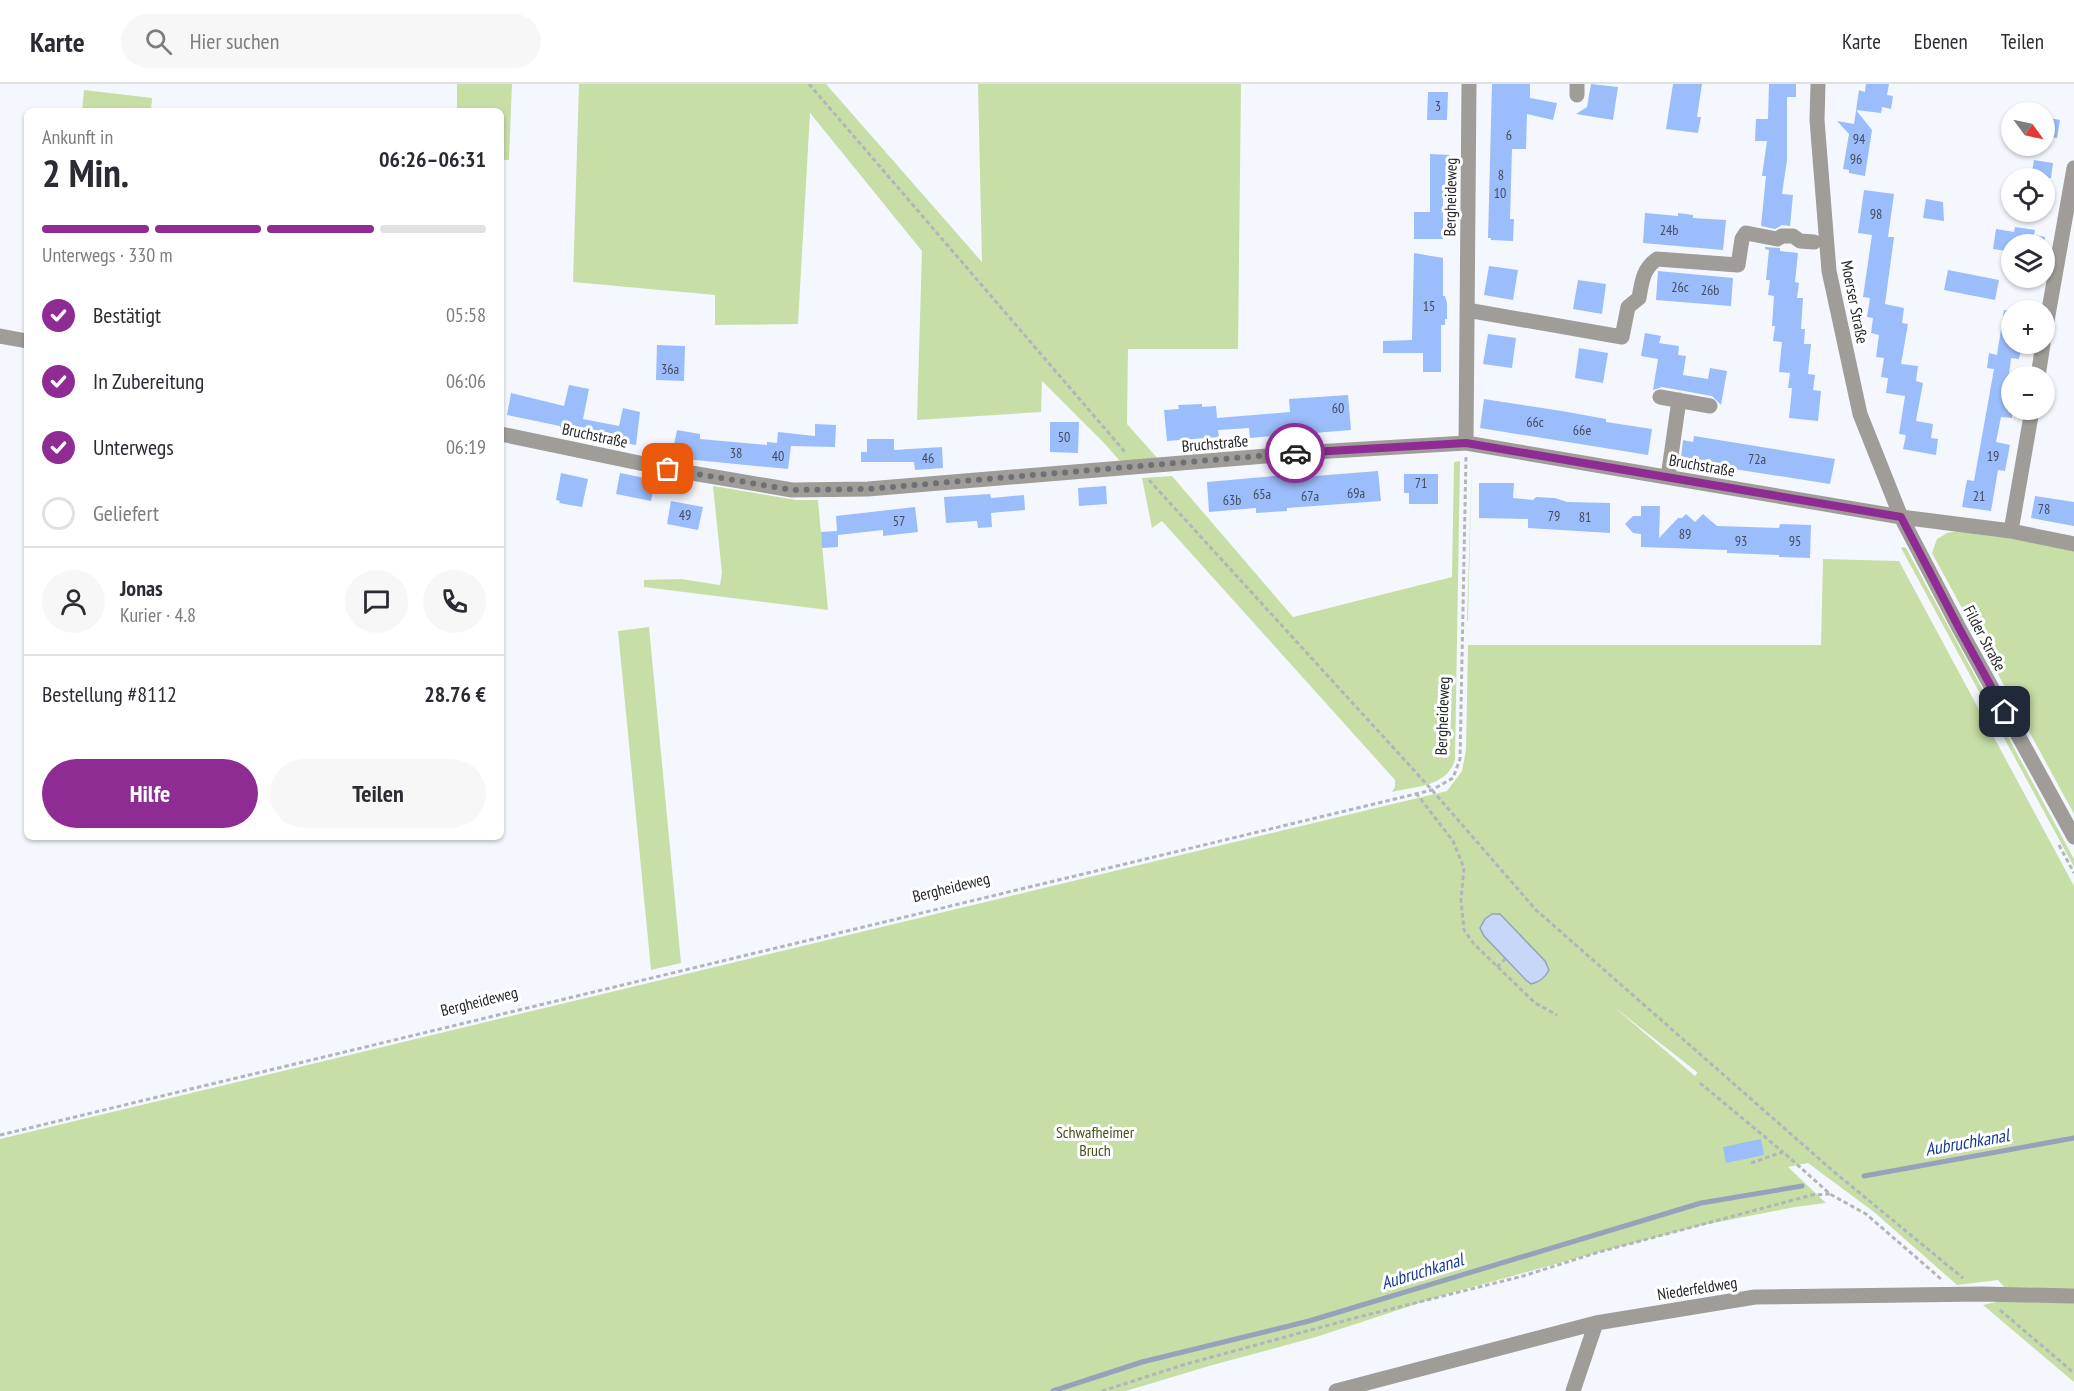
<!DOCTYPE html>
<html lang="de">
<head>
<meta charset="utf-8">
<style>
	:root { --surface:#fff; --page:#f7f7f7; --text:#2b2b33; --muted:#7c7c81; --line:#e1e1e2; --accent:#8e2c94 }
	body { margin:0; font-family:"PT Sans Narrow",sans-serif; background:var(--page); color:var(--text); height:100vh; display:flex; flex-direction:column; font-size:22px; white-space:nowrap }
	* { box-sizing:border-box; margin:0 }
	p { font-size:20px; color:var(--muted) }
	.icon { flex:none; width:33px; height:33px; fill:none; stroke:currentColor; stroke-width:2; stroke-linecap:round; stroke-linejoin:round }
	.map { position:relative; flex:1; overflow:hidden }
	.side { position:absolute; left:24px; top:24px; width:480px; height:732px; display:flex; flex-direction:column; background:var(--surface); border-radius:9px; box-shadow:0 2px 4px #0004 }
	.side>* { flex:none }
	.needle { width:39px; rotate:123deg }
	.buttons { position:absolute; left:2001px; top:18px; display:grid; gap:12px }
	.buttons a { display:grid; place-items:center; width:54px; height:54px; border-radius:50%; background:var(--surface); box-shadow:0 2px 4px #0004; font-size:30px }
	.pin { position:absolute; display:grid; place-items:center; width:51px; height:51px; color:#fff; margin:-26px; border-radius:12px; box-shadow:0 3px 9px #0006 }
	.courier { position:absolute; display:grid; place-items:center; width:60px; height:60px; margin:-30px; border:4px solid #8e2c94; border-radius:50%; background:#fff; color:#222; box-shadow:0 2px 8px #0007 }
	.summary em { font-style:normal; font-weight:700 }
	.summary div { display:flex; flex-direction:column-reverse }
	.summary { display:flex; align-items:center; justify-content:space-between; height:102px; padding:0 18px }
	h1 { font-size:39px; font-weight:700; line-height:45px }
	.bar { display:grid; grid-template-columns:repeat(4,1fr); gap:9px 6px; align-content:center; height:72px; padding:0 18px }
	.bar i { height:8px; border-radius:4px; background:var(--line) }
	.bar .active { background:var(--accent) }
	.bar p { grid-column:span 4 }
	.line { display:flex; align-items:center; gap:15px; padding:0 18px; border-top:2px solid var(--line) }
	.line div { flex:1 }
	.round { display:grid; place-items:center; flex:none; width:63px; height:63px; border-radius:32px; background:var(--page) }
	ol { padding:0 18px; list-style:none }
	li { display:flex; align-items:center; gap:18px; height:66px }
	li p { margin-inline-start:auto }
	li .icon { padding:6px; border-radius:50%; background:var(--accent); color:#fff; stroke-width:4 }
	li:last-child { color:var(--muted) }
	li i { width:33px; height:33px; border:3px solid var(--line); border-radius:50% }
	.primary-button { display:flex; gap:12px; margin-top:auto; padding:12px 18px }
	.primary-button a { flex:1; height:69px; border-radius:36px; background:var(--accent); color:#fff; font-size:24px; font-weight:700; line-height:69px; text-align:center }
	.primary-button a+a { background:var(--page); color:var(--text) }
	header { display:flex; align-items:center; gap:36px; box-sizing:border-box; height:84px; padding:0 30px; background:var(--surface); border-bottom:2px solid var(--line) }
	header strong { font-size:28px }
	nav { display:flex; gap:33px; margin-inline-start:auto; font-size:21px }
	.search { width:420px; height:54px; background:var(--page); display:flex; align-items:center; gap:15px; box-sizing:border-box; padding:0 21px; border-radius:33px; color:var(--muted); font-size:22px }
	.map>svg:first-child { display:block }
</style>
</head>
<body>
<header>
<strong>Karte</strong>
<div class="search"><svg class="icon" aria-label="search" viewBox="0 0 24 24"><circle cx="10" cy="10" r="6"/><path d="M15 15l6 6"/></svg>Hier suchen</div>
<nav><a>Karte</a><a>Ebenen</a><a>Teilen</a></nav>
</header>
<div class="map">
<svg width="2074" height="1307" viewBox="0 0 2074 1307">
	<rect width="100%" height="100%" fill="#f4f8fe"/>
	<!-- green -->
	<path fill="#c7dea7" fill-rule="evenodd" d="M 457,0 L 512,0 L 509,76 L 501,76 L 501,27 L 457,27 Z
		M 579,0 L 826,0 L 982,178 L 978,0 L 1241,0 L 1238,265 L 1128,265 L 1127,340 L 1160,377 L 1124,379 L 1119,376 L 1105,360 L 1042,297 L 1041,328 L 917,336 L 922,167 L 810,29 L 798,240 L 715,241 L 715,211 L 573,198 Z
		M 84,6 L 152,14 L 151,27 L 82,27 Z
		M 1472,372 L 1468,537 L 1467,537 Z
		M 1460,377 L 1455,676 C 1446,703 1417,702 1392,708 L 1395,703 L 1395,696 L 1162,437 L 1152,444 L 1142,394 L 1172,392 L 1293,533 L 1452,493 L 1454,378 Z
		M 713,402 L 796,416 L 818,416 L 828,526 L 644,503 L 644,496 L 681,495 L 720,501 L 722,489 Z
		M 1957,447 L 2018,454 L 2074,465 L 2074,730 L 1932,469 L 1937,455 L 1947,449 Z
		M 1903,463 L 1906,464 L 2074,775 L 2074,783 L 1912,484 L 1901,464 Z
		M 1823,475 L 1899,477 L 2074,802 L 2074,1298 L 1983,1221 L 2014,1214 L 1998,1196 L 1957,1201 L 1874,1128 L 1808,1079 L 1788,1083 L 1826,1119 L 1795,1123 L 1703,1141 L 1603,1167 L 1447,1210 L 1316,1253 L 1209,1282 L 1126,1307 L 0,1307 L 0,1055 L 1447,707 L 1462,687 L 1466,666 L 1468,561 L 1821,561 ZM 1492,830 L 1500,830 L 1545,878 L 1526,896 L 1484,852 L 1480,843 ZM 1614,923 L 1697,988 L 1697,989 L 1695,992 Z
		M 649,543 L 681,879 L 651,886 L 618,547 Z"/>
	<!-- water -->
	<path fill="#c6d7f7" stroke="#95a2ba" stroke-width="1.5" d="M 1492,830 L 1500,830 L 1545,877 L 1549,886 C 1545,894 1540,898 1531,900 L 1526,896 L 1484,852 L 1480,844 L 1485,835 Z"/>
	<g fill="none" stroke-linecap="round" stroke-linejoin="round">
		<!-- stream -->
		<path stroke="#95a2ba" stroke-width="5" d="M 1864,1092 L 2074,1054
			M 1053,1307 L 1142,1278 L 1309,1237 L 1701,1119 L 1802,1102"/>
	</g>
	<!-- building -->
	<path fill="#9bbdfb" d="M 1492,0 L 1530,0 L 1530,14 L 1557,19 L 1553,36 L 1527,30 L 1526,65 L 1512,65 L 1510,135 L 1514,135 L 1513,157 L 1491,156 L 1491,154 L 1488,154 Z
		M 1591,0 L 1618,3 L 1613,36 L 1576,30 L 1587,23 Z
		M 1673,0 L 1702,0 L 1697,33 L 1701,33 L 1698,49 L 1666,45 Z
		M 1769,0 L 1796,0 L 1796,13 L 1787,13 L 1787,76 L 1782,110 L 1793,111 L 1790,142 L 1782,141 L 1775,145 L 1761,142 L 1766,92 L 1762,92 L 1767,57 L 1755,57 L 1756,35 L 1768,35 Z
		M 1866,0 L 1889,0 L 1887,11 L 1893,12 L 1891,25 L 1882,23 L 1881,29 L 1856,26 L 1872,46 L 1865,92 L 1849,89 L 1849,86 L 1843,85 L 1849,50 L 1837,37 L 1854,40 L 1859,6 L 1865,8 Z
		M 1428,8 L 1448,8 L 1447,36 L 1427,36 Z
		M 2044,33 L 2060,36 L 2057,54 L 2044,52 Z
		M 1430,70 L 1450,71 L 1450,109 L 1443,109 L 1443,155 L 1414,155 L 1414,128 L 1430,128 Z
		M 2034,76 L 2053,79 L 2051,94 L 2031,94 Z
		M 1864,106 L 1894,110 L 1888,153 L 1894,153 L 1885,220 L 1904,224 L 1902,239 L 1908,240 L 1901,280 L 1918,282 L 1916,297 L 1923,299 L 1916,337 L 1933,340 L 1931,354 L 1938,355 L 1936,371 L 1903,365 L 1906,351 L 1899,350 L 1905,312 L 1886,309 L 1888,294 L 1881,293 L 1884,274 L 1876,273 L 1879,251 L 1871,249 L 1873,234 L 1867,233 L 1870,214 L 1863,213 L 1872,151 L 1858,149 Z
		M 1926,115 L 1943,118 L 1944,137 L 1923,134 Z
		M 1645,129 L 1678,132 L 1678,129 L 1693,131 L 1693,134 L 1726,136 L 1723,166 L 1643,159 Z
		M 2015,143 L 2035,146 L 2034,151 L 2045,153 L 2044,160 L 2012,160 L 2012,168 L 1993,165 L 1996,145 L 2014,148 Z
		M 1765,163 L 1780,164 L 1780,167 L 1798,169 L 1795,198 L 1799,199 L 1797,214 L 1803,214 L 1801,245 L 1805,245 L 1804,260 L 1811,260 L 1808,290 L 1815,291 L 1813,306 L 1821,307 L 1818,337 L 1789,334 L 1792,304 L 1788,304 L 1790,289 L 1779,288 L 1782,258 L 1773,257 L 1775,242 L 1772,242 L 1774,212 L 1768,211 L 1770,196 L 1766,196 L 1769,166 L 1765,165 Z
		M 1414,169 L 1443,174 L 1443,212 L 1445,212 L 1447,219 L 1447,235 L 1445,235 L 1445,241 L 1441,241 L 1441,288 L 1423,288 L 1423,269 L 1383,269 L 1383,257 L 1412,256 Z
		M 1489,182 L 1518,186 L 1513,216 L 1484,211 Z
		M 1948,186 L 1999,196 L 1995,216 L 1944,206 Z
		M 1658,187 L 1733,194 L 1731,222 L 1656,216 Z
		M 1578,196 L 1606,200 L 1602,230 L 1573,225 Z
		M 2004,226 L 2012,227 L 2012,260 L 2022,260 L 2019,275 L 2011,274 L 2007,306 L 2012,307 L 2012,334 L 2001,333 L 1996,358 L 2010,361 L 2005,387 L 1998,386 L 1991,427 L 1962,423 L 1967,396 L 1974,397 L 1994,285 L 1987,284 L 1989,269 L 1997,271 Z
		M 1645,249 L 1661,252 L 1659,259 L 1679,262 L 1678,271 L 1686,272 L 1683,291 L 1708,295 L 1710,284 L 1727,287 L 1721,321 L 1712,312 L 1662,303 L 1653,306 L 1658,275 L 1641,272 Z
		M 1488,250 L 1516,254 L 1512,284 L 1483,280 Z
		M 657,261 L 685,262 L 684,297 L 656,296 Z
		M 1579,264 L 1608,269 L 1603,299 L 1575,294 Z
		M 569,301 L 589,305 L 583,335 L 619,342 L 623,324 L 640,328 L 636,361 L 602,355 L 602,353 L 560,344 L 560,342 L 507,331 L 511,309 L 564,322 Z
		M 1348,311 L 1351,346 L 1314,349 L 1314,353 L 1292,355 L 1292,350 L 1250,354 L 1249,344 L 1218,346 L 1219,353 L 1167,357 L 1164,326 L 1179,325 L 1178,321 L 1202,320 L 1202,323 L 1216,322 L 1217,334 L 1290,328 L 1289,315 Z
		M 1484,315 L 1562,327 L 1606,335 L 1606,338 L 1652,345 L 1648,371 L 1480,344 Z
		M 1050,338 L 1079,338 L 1078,369 L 1050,368 Z
		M 815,340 L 836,341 L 835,363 L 791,362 L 788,385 L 695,376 L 672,371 L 677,346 L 700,350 L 700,355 L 767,361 L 767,358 L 777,359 L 778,348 L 815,352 Z
		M 1694,352 L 1835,375 L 1830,400 L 1690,378 L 1690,375 L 1681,374 L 1683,356 L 1693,358 Z
		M 867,355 L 894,355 L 894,366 L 942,363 L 943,384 L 915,386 L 914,378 L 861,378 L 861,368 L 867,368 Z
		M 1378,387 L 1381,417 L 1287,424 L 1287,427 L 1256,429 L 1256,424 L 1209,428 L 1207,398 L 1285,391 L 1289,394 Z
		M 561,389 L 588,395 L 582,423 L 559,419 L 560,417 L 556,416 Z
		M 620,389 L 655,396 L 651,417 L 616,410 Z
		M 1404,390 L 1438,390 L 1438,420 L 1409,420 L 1409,409 L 1404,409 Z
		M 1479,399 L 1514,399 L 1513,414 L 1533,416 L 1536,413 L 1555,414 L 1567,418 L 1610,419 L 1610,449 L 1528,444 L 1528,435 L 1479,434 Z
		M 1106,402 L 1107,420 L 1079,422 L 1078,404 Z
		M 990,410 L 991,414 L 1024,411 L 1025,426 L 991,429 L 992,443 L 978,444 L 977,437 L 946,439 L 944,413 Z
		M 2035,412 L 2074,418 L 2074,442 L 2031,434 Z
		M 671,417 L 703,423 L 698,446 L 667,440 Z
		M 1641,422 L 1660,422 L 1659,454 L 1678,434 L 1682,434 L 1686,430 L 1695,438 L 1703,430 L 1717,442 L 1779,444 L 1780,440 L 1811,441 L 1810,474 L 1779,473 L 1779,471 L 1727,469 L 1727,466 L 1641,463 L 1641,450 L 1633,449 L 1625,440 L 1633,432 L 1641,432 Z
		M 915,423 L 918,448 L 883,452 L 883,446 L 838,451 L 838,463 L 822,464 L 821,448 L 837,447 L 836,432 Z
		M 1761,1055 L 1764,1071 L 1726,1079 L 1723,1063 Z"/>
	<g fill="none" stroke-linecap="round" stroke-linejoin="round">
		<!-- path -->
		<path stroke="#b2b5ba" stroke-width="3" stroke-dasharray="4.5 3" stroke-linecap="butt" d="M 809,0 L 1125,368
			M 1149,396 L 1432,706 L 1536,826 L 1833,1087 L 1963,1194
			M 1416,709 L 1453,757 L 1464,784 L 1461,816 L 1464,846 L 1474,860 L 1535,919 L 1557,931
			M 2059,761 L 2074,789
			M 1497,883 L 1505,875
			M 1700,999 L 1783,1068
			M 0,1051 L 1432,706 L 1453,694 L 1460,675 L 1466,373
			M 1751,1079 L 1783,1068 L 1830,1110 L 1866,1130 L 1941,1195
			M 2000,1226 L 2074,1289
			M 1102,1307 L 1183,1281 L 1351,1235 L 1523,1192 L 1599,1168 L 1812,1111 L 1830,1110"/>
		<!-- minor -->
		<path stroke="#a09c98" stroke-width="15" d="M 1818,0 L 1817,36 L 1829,187 L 1860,330 L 1901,433 L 1959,544 L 2074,753
			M 1577,11 L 1577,0
			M 1467,226 L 1622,253 L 1628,223 L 1639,214 C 1642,197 1643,185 1657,175 L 1738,181 L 1742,155 L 1746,149 L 1777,155 L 1782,152 L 1793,152 L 1800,157 L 1814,158
			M 0,252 L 27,257
			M 2044,254 L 2074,84
			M 2038,292 L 2043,260
			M 1660,313 L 1710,322
			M 501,350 L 668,385 L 792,406 L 868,405 L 1314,368 L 1466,359 L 1901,433 L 2011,447 L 2074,460
			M 1466,359 L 1469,0
			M 1668,393 L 1679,316
			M 2011,447 L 2032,326
			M 1336,1307 L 1596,1239 L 1755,1213 L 1982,1210 L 2074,1212
			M 1573,1307 L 1596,1239"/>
	</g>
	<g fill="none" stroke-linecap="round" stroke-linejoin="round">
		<!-- done -->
		<path stroke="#6d7074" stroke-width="6" stroke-dasharray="0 10.8" d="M 668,385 L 792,406 L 868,405 L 1295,369"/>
		<!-- route -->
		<path stroke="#8e2c94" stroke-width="8" d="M 1295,369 L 1466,359 L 1901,433 L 1959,544 L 2005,628"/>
	</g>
	<g text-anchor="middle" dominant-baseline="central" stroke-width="6" stroke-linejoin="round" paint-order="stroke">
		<!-- number labels -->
		<g font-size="14" fill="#424c5e">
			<text x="1438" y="22">3</text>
			<text x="1509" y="51">6</text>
			<text x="1859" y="55">94</text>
			<text x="1856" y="75">96</text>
			<text x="1501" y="91">8</text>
			<text x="1500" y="109">10</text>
			<text x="1876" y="130">98</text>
			<text x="1669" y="146">24b</text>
			<text x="1680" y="203">26c</text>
			<text x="1710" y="206">26b</text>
			<text x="1429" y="222">15</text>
			<text x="670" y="285">36a</text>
			<text x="1338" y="324">60</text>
			<text x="1535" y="338">66c</text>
			<text x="1582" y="346">66e</text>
			<text x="1064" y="353">50</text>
			<text x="736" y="369">38</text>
			<text x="778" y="372">40</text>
			<text x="1993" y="372">19</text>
			<text x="928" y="374">46</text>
			<text x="1757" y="375">72a</text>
			<text x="1421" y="399">71</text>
			<text x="1356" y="409">69a</text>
			<text x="1262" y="410">65a</text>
			<text x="1310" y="412">67a</text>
			<text x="1979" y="412">21</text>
			<text x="1232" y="416">63b</text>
			<text x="2044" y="425">78</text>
			<text x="685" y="431">49</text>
			<text x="1554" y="432">79</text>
			<text x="1585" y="433">81</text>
			<text x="899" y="437">57</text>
			<text x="1685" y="450">89</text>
			<text x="1741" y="457">93</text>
			<text x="1795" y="457">95</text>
		</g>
		<!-- street labels -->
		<g font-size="16" fill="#24262a" stroke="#fff">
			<text transform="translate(1450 113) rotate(-89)">Bergheideweg</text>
			<text transform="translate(1855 218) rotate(79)">Moerser Straße</text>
			<text transform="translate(595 351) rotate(12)">Bruchstraße</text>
			<text transform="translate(1215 359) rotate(-5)">Bruchstraße</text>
			<text transform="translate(1702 381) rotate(10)">Bruchstraße</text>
			<text transform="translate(1985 554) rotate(62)">Filder Straße</text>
			<text transform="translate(1442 632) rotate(-88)">Bergheideweg</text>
			<text transform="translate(951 803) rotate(-14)">Bergheideweg</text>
			<text transform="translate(479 917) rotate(-14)">Bergheideweg</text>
			<text transform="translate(1697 1204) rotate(-9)">Niederfeldweg</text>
		</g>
		<!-- park labels -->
		<g font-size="16" fill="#3e5315" stroke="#fff">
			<text x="1095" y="1048">Schwafheimer<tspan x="1095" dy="18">Bruch</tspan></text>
		</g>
		<!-- water labels -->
		<g font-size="18" font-style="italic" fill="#163b92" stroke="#fff">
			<text transform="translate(1967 1058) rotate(-10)">Aubruchkanal</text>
			<text transform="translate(1422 1187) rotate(-17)">Aubruchkanal</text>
		</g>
	</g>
</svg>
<div class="buttons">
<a><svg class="needle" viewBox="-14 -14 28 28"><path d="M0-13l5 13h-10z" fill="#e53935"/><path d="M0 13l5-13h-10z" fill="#7c7c81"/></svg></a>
<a><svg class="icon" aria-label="locate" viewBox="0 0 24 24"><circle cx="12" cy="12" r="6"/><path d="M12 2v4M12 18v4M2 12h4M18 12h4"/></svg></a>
<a><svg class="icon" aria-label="layers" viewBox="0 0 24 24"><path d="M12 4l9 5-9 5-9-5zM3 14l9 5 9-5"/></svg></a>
<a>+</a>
<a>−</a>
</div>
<div class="pin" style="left:668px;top:385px;background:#ea580c"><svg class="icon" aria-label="bag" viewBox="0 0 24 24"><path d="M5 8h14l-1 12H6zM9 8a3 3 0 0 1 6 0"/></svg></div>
<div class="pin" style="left:2005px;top:628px;background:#1f2937"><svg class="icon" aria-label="home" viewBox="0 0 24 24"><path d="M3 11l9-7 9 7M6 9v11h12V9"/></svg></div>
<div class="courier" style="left:1295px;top:369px"><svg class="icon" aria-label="car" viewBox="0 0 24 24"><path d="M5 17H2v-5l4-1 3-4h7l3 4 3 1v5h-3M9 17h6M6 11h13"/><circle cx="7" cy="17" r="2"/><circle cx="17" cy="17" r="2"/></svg></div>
<section class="side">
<div class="summary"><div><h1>2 Min.</h1><p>Ankunft in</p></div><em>06:26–06:31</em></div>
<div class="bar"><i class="active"></i><i class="active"></i><i class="active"></i><i></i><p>Unterwegs · 330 m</p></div>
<ol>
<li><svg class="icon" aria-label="check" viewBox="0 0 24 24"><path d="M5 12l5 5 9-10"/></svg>Bestätigt<p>05:58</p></li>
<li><svg class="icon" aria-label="check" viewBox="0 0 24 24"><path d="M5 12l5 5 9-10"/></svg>In Zubereitung<p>06:06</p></li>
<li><svg class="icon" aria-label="check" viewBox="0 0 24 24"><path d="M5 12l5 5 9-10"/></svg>Unterwegs<p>06:19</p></li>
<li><i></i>Geliefert</li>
</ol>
<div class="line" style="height:108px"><a class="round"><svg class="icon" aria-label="person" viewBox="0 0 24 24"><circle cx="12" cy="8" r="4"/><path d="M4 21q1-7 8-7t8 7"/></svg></a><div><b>Jonas</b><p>Kurier · 4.8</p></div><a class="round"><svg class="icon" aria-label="chat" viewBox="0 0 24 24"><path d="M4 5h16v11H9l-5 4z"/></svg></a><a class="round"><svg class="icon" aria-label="phone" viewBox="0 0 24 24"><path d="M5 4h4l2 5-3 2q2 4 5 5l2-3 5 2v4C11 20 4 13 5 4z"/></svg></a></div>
<div class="line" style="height:78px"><div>Bestellung #8112</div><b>28.76 €</b></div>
<div class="primary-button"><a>Hilfe</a><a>Teilen</a></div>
</section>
</div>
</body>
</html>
